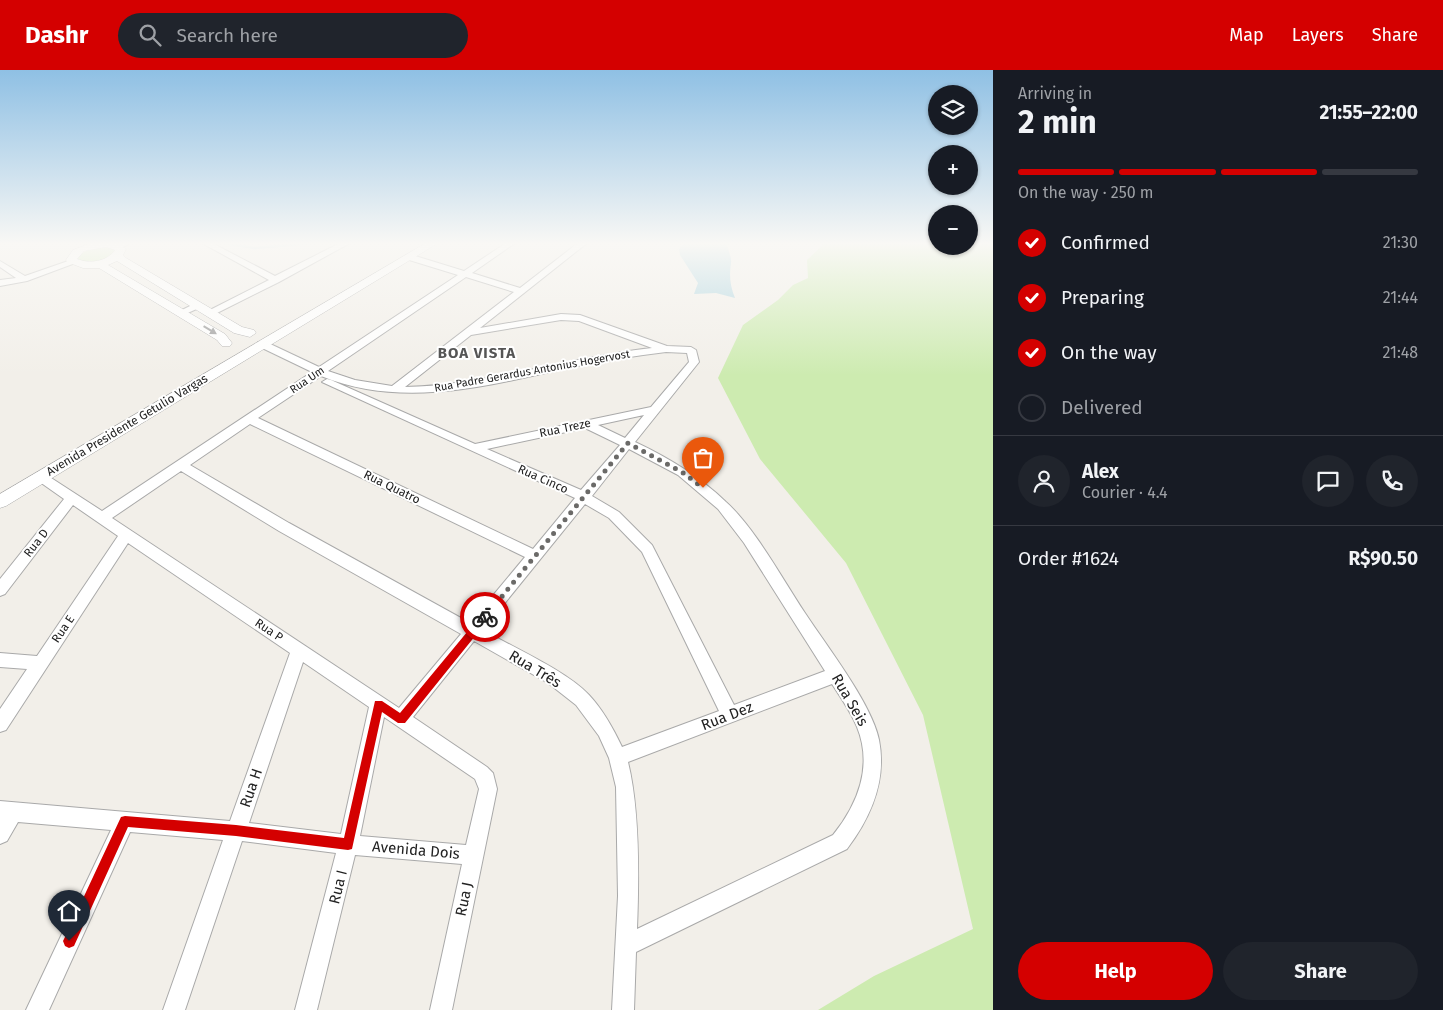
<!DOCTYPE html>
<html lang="en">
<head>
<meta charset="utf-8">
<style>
	:root { --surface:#171b24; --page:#20242c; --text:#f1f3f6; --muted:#9ea1a6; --line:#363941; --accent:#d40000 }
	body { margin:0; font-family:"Fira Sans",sans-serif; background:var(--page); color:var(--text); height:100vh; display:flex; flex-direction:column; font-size:19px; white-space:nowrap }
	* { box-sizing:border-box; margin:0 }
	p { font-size:16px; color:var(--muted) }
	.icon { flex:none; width:28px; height:28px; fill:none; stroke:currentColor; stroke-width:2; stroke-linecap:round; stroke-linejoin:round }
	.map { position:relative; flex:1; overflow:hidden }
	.details { display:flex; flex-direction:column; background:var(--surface); width:450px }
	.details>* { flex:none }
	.buttons { position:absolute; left:928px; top:15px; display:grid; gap:10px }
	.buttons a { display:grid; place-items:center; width:50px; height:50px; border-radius:50%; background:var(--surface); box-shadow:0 1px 4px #0004; font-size:25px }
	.pin { position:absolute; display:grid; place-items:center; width:42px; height:42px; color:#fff; margin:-51px -21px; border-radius:50% 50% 50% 0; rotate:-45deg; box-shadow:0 0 5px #0007 }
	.pin .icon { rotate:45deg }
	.courier { position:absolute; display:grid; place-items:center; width:50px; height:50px; margin:-25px; border:4px solid #d40000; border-radius:50%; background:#fff; color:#222; box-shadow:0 1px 6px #0007 }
	.overview em { font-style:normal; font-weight:700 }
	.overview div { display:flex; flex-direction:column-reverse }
	.overview { display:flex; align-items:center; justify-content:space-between; height:85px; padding:0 25px }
	h1 { font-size:32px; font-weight:700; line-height:38px }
	.bar { display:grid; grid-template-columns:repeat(4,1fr); gap:8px 5px; align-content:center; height:60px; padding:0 25px }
	.bar i { height:6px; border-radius:4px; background:var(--line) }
	.bar .current { background:var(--accent) }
	.bar p { grid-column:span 4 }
	.line { display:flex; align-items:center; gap:12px; padding:0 25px; border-top:1px solid var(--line) }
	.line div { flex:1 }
	.round { display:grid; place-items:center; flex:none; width:52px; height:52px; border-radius:26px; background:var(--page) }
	ol { padding:0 25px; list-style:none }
	li { display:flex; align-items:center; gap:15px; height:55px }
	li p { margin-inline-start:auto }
	li .icon { padding:5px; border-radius:50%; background:var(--accent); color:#fff; stroke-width:4 }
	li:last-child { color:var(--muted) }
	li i { width:28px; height:28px; border:2px solid var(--line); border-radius:50% }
	.primary-button { display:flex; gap:10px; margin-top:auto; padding:10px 25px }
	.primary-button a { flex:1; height:58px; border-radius:30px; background:var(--accent); color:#fff; font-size:20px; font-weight:700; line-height:58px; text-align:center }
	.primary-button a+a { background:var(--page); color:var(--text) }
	header { display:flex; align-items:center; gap:30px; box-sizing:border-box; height:70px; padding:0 25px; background:var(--accent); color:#fff }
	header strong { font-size:24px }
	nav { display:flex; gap:28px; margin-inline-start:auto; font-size:18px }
	.search { width:350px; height:45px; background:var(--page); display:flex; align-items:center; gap:12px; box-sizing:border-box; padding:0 18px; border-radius:28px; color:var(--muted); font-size:19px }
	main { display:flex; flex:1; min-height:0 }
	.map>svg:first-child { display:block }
</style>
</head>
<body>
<header>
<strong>Dashr</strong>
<div class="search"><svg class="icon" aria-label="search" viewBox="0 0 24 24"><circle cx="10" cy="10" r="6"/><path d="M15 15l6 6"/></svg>Search here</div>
<nav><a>Map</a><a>Layers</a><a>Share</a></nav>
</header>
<main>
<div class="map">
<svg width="993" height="940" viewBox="0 0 993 940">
	<rect width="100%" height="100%" fill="#f2efe9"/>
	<!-- grass -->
	<path fill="#cdebb0" d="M 825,173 L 936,173 L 936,176 L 969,176 L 969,173 L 993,173 L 993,940 L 818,940 L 874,906 L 973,859 L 923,645 L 846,493 L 760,389 L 718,308 L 743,255 L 778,230 L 793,215 L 808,208 L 807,190 Z
		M 105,177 L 114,180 L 115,182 C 105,191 91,195 78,189 C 81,179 95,179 105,177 Z"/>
	<!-- water -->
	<path fill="#aad3df" d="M 684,173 L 727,173 C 727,180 732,186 731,193 C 729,205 730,216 735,228 L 716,223 L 694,224 L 698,213 L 680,185 L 679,179 Z"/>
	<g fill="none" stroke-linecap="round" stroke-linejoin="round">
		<!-- stream -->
		<path stroke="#aad3df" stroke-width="2.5" d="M 223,173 L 255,178 L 312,173"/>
		<!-- minor casing -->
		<g stroke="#a9a9a9" stroke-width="2">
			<path id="minor" d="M 119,173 L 131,173 L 121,178 L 115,178 L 115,174 Z
				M 202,173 L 212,173 L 275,206 L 340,173 L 350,173 L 279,212 L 211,246 L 206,243 L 208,241 L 269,210 Z
				M 506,173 L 515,173 L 472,203 L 520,218 L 578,173 L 587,173 L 480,258 L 561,244 L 580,245 L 667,276 L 691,277 L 696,280 L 699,292 L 635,372 C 669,388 699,406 726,432 C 755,458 783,510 805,543 C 826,575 872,634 879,670 C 887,711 871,747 847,779 L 636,882 L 634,940 L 612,940 L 618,826 L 616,717 L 609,688 L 599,666 L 576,635 L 548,613 L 474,571 L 413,647 L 487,697 L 493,703 L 497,719 L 452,940 L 430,940 L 462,794 L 355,785 L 317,940 L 295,940 L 336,783 L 242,771 L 185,940 L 163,940 L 223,770 L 130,762 L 49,940 L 26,940 L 111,760 L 18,752 L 7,771 L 0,774 L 0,731 L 230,751 L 290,583 L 128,473 L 6,660 L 0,662 L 0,639 L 27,599 L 0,597 L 0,583 L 37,586 L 118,466 L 73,435 L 5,524 L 0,526 L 0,509 L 64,429 L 37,410 L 35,407 L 37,404 L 45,404 L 102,441 L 312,302 L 258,276 L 258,272 L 266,272 L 319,297 L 458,205 L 406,189 L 406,185 L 412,185 L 464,201 ZM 466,207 L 514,222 L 392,316 L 355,310 L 328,301 ZM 561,250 L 579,251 L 652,278 C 569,287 489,315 405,317 L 471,265 ZM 666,282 L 687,283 L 689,292 L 651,337 L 475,374 L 331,310 L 327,309 L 322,312 L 575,428 L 533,479 L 258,348 L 321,306 C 402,339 487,316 568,298 C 601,291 633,286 666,282 ZM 644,345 L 625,368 L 598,355 ZM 250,354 L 525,487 L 470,553 L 289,453 L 190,395 ZM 585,358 L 620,375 L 581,420 L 487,379 ZM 629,379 L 678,405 L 718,439 L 744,473 L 825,601 L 734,635 L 652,475 L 619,442 L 592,426 ZM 181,401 L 279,461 L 461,564 L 399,638 L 112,448 ZM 585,434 L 609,448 L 642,482 L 719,641 L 622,677 C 613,658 603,640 589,625 C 567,601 512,577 483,560 ZM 303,592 L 369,637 L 341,764 L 249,753 ZM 832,614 C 841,628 851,642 857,657 C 873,696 858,734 833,765 L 637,859 C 639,808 640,741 628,692 ZM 384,647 L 475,709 L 479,719 L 466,775 L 360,766 Z
				M 71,190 L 78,192 L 27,211 L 0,216 L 0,210 L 16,208 L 0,197 L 0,191 L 25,206 Z
				M 198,232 L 203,235 L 201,237 L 181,246 L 176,243 Z"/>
		</g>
		<!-- tertiary casing -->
		<g stroke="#a9a9a9" stroke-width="1">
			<path id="tertiary" d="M 91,173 C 103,173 116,171 126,179 L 123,185 L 126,188 L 242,257 L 254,260 L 256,263 L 250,267 L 234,263 L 117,191 L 108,195 L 225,264 L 232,273 L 230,276 L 222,276 L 217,270 L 99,198 L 83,198 L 67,192 L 66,190 L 73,180 ZM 106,177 L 115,180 C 107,192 89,194 77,189 L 84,181 Z
				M 426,173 L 438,173 L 6,436 L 0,438 L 0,424 Z"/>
		</g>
		<!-- minor -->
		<use href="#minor" fill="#fff" fill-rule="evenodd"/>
		<!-- tertiary -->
		<use href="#tertiary" fill="#fff" fill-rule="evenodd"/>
	</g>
	<!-- one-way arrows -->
	<defs><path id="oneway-solid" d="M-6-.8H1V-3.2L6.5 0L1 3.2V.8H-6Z" transform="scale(1.25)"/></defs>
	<use fill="#9c9c9c" href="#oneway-solid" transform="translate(210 260) rotate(31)"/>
	<!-- sky -->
	<linearGradient id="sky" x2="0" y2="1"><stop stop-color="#8fc0e4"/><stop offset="0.57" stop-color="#f9f8f5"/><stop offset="1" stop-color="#f9f8f5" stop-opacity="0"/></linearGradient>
	<rect width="993" height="305" fill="url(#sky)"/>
	<!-- route -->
	<path fill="#d40000" d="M 485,543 L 488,544 L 488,550 L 405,653 L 398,653 L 382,642 L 352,779 L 348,780 L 236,766 L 128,757 L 74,876 L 69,878 L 65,876 L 63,871 L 65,867 L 121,747 L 125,746 L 236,755 L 344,768 L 375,631 L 382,631 L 400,643 L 482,544 Z"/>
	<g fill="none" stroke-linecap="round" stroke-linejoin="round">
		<!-- done -->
		<path stroke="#6b6a68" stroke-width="5" stroke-dasharray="0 9" d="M 485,547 L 628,373 L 682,402 L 703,418"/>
	</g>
	<g text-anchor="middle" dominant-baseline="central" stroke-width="4" stroke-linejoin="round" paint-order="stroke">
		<!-- far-street labels -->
		<g font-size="11" fill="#222" stroke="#fff">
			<text transform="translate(532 301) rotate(-10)">Rua Padre Gerardus Antonius Hogervost</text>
			<text transform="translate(307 310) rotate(-34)">Rua Um</text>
		</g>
		<!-- street labels -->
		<g font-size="12" fill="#222" stroke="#fff">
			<text transform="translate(127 355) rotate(-31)">Avenida Presidente Getulio Vargas</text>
			<text transform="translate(565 358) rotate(-12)">Rua Treze</text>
			<text transform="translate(543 409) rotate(24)">Rua Cinco</text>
			<text transform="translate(392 417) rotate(26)">Rua Quatro</text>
			<text transform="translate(36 473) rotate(-52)">Rua D</text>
			<text transform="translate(63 559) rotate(-56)">Rua E</text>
			<text transform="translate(269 560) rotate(34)">Rua P</text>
		</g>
		<!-- far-district labels -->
		<g font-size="15" font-weight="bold" letter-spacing="1" fill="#555" stroke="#fff">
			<text x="477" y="283">BOA VISTA</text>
		</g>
		<!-- near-street labels -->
		<g font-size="15" fill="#222" stroke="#fff">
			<text transform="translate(535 599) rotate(31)">Rua Três</text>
			<text transform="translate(850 630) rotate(60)">Rua Seis</text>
			<text transform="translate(727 646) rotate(-21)">Rua Dez</text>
			<text transform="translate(251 718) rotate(-71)">Rua H</text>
			<text transform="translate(416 780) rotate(5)">Avenida Dois</text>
			<text transform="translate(338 817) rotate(-76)">Rua I</text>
			<text transform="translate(464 829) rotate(-78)">Rua J</text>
		</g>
	</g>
</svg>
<div class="buttons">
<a><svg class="icon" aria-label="layers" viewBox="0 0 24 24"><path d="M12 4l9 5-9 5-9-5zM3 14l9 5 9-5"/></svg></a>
<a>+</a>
<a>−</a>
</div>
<div class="pin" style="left:703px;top:418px;background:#ea580c"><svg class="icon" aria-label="bag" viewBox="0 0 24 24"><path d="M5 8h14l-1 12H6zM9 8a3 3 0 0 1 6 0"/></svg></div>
<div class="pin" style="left:69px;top:871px;background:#1f2937"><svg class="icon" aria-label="home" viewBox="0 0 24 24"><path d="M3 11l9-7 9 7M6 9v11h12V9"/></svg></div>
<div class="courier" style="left:485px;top:547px"><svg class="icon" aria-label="bike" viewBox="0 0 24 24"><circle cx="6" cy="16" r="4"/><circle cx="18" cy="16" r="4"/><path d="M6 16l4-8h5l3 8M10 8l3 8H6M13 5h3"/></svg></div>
</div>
<section class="details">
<div class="overview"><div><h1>2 min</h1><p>Arriving in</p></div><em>21:55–22:00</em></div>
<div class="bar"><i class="current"></i><i class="current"></i><i class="current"></i><i></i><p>On the way · 250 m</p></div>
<ol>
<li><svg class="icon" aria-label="check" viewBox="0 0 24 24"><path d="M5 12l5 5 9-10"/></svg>Confirmed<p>21:30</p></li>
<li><svg class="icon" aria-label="check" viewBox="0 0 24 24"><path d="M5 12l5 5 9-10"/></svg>Preparing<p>21:44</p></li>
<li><svg class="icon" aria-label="check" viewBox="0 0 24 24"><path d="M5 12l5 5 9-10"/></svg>On the way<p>21:48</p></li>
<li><i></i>Delivered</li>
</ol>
<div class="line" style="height:90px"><a class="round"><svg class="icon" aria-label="person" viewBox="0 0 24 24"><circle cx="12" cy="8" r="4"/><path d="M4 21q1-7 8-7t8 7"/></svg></a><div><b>Alex</b><p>Courier · 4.4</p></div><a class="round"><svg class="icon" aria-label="chat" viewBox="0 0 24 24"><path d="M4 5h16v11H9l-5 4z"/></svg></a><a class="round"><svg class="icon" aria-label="phone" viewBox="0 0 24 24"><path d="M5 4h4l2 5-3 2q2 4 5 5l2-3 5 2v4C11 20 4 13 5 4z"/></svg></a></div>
<div class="line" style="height:65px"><div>Order #1624</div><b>R$90.50</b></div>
<div class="primary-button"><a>Help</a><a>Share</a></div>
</section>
</main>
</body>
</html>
